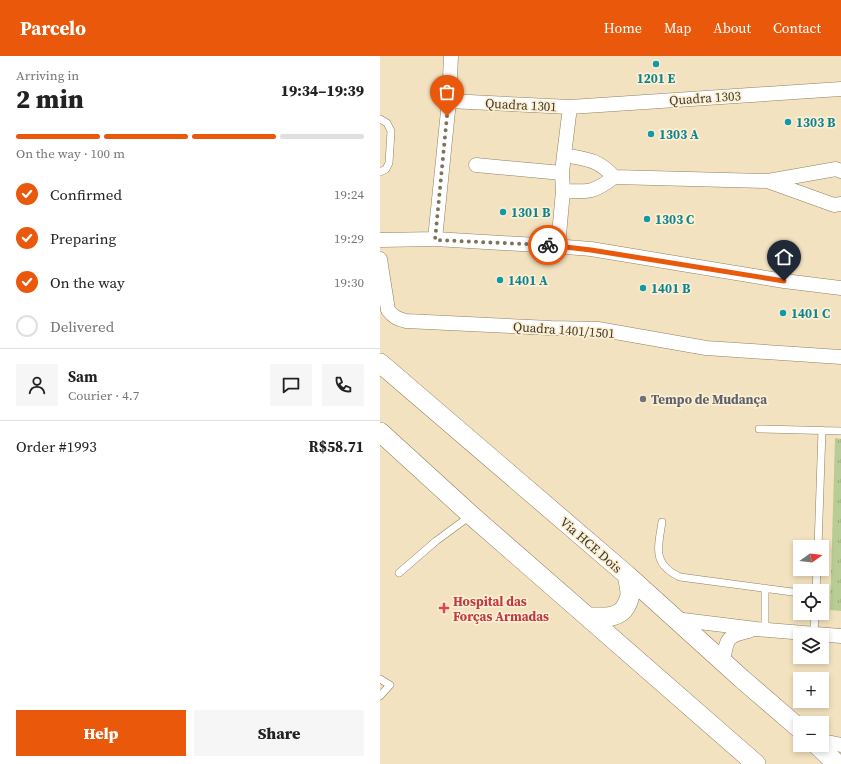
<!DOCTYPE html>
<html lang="en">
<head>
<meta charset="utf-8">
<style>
	:root { --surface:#fff; --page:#f6f6f6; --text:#222; --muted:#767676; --line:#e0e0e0; --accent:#ea580c }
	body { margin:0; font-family:"Source Serif 4",serif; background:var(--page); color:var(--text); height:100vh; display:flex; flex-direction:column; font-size:15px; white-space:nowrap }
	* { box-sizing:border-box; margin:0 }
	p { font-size:13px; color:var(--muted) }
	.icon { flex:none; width:22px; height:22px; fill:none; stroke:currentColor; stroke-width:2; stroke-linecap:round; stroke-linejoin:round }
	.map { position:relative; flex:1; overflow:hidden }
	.panel { display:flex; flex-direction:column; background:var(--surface); width:380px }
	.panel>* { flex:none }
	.needle { width:26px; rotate:75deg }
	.controls { position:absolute; left:413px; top:484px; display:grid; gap:8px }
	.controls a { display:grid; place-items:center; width:36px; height:36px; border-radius:0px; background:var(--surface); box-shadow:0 2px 6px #0003; font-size:20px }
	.pin { position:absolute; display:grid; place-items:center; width:34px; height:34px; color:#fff; margin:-41px -17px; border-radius:50% 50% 50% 0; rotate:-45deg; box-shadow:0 0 4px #0007 }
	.pin .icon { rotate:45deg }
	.courier { position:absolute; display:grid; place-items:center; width:40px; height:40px; margin:-20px; border:3px solid #ea580c; border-radius:50%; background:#fff; color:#222; box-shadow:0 1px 5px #0007 }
	.summary em { font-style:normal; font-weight:800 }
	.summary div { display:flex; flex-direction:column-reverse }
	.summary { display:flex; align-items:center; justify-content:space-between; height:68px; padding:0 16px }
	h1 { font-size:26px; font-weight:800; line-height:30px }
	.bar { display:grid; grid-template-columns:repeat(4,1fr); gap:6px 4px; align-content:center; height:48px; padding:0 16px }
	.bar i { height:5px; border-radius:3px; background:var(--line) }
	.bar .current { background:var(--accent) }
	.bar p { grid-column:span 4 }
	.line { display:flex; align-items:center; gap:10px; padding:0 16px; border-top:1px solid var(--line) }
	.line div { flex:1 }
	.round { display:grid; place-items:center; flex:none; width:42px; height:42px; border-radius:0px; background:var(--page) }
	ol { padding:0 16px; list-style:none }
	li { display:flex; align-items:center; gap:12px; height:44px }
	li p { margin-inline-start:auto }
	li .icon { padding:4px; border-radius:50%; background:var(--accent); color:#fff; stroke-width:4 }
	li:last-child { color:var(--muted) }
	li i { width:22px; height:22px; border:2px solid var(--line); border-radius:50% }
	.action { display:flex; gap:8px; margin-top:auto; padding:8px 16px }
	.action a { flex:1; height:46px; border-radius:0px; background:var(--accent); color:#fff; font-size:16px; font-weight:800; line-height:46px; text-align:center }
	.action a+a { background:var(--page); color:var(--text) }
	header { display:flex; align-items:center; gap:24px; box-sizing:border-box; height:56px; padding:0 20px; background:var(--accent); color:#fff }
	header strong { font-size:19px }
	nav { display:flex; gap:22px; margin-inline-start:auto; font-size:14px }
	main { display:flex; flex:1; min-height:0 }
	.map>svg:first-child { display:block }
</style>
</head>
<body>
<header>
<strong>Parcelo</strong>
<nav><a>Home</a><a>Map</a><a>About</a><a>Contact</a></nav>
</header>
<main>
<section class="panel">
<div class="summary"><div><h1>2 min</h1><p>Arriving in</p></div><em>19:34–19:39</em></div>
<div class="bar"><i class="current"></i><i class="current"></i><i class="current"></i><i></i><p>On the way · 100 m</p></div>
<ol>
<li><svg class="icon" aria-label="check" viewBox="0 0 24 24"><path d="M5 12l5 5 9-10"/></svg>Confirmed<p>19:24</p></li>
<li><svg class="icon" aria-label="check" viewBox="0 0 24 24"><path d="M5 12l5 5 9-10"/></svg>Preparing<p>19:29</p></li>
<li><svg class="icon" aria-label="check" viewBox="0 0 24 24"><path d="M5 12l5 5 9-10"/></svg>On the way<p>19:30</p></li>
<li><i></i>Delivered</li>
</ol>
<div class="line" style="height:72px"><a class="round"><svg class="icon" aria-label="person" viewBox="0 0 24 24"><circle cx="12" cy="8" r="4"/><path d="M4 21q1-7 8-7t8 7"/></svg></a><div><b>Sam</b><p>Courier · 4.7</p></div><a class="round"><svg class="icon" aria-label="chat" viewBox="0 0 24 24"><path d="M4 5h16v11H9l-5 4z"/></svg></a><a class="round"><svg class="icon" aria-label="phone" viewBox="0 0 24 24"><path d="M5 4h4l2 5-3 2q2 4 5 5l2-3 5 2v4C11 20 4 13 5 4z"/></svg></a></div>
<div class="line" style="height:52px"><div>Order #1993</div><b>R$58.71</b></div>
<div class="action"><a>Help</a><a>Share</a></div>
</section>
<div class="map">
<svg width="461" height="708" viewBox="0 0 461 708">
	<defs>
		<pattern id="grass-tufts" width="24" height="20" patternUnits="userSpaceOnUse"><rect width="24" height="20" fill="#b8cd95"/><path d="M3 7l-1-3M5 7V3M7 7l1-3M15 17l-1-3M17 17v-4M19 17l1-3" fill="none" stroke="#97a77a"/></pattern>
	</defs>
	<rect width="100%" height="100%" fill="#f3e2bf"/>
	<!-- grass -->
	<path fill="url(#grass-tufts)" d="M 455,382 L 461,383 L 461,555 L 450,554 Z"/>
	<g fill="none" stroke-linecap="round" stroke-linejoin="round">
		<!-- service casing -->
		<g stroke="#908060" stroke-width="8">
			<path id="service" d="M 0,63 L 7,67 L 11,75 L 9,107 L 6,113 L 0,116
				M 379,373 L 461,375
				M 282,466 C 278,492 272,508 300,521 L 420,537
				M 438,491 L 442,374
				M 19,517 L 56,485 L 90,460
				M 436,535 L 437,513
				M 385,573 L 385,532
				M 434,578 L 435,557
				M 0,623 L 10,629 L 0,640"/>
		</g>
		<!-- minor casing -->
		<g stroke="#908060" stroke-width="15">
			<path id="minor" d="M 69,45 L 190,51 L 461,33
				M 184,99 C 206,103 218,103 234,121
				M 96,109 L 182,117
				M 390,126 L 454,149 L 461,148
				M 183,135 C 207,136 214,137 234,121 L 388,125 L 456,113 L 461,115
				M 55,183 L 69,45 L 71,0
				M 0,184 L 55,183 L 174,190 L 211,193 L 404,225 L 461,232
				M 178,190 L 183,135 L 182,117 L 184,99 L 190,51
				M 0,203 L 8,254 C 13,261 18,263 26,265 L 171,272 L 218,273 L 326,292 L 461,301
				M 295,563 L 376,573 L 461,580
				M 343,605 C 347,583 346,580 369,575
				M 442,685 L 461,689"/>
		</g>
		<!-- secondary casing -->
		<g stroke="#908060" stroke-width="20">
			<path id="secondary" d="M 0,307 L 247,519 L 362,623 L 420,673
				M 0,376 L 91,459 L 376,708
				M 209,561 C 223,561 239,563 246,550 C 248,546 250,542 250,538 C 250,532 248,525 247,519
				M 437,689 L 457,708"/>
		</g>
		<!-- service -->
		<use href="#service" stroke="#fff" stroke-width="7"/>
		<!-- minor -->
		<use href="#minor" stroke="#fff" stroke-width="14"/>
		<!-- secondary -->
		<use href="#secondary" stroke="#fff" stroke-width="19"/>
	</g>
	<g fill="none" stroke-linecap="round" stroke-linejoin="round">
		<!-- done -->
		<path stroke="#7d745e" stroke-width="4" stroke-dasharray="0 7.2" d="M 67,60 L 55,184 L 168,189"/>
		<!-- route -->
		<path stroke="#ea580c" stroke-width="5" d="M 168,189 L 211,194 L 404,225"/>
	</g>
	<!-- markers -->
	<g fill="#0f9aa8" stroke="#fdefd3" stroke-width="1.5">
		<circle cx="276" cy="8" r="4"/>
		<circle cx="408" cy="66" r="4"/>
		<circle cx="271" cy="78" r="4"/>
		<circle cx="123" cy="156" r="4"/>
		<circle cx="267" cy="163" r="4"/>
		<circle cx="120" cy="224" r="4"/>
		<circle cx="263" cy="232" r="4"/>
		<circle cx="403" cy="257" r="4"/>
	</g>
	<circle fill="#6b7280" stroke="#fdefd3" stroke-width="1.5" cx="263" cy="343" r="4"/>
	<path fill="#e0444e" stroke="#fdefd3" stroke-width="1.5" d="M62 546h4v4h4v4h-4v4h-4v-4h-4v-4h4z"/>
	<g text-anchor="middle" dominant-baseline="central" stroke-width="3.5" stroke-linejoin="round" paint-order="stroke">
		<!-- culture labels -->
		<g font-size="13" font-weight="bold" fill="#0d838f" stroke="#fdefd3" text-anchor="start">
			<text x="276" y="22" text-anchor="middle">1201 E</text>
			<text x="416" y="66">1303 B</text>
			<text x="279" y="78">1303 A</text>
			<text x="131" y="156">1301 B</text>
			<text x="275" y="163">1303 C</text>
			<text x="128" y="224">1401 A</text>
			<text x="271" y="232">1401 B</text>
			<text x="411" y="257">1401 C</text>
		</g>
		<!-- street labels -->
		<g font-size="13" fill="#3e382a" stroke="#fdefd3">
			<text transform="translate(325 42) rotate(-4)">Quadra 1303</text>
			<text transform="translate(141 49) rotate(3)">Quadra 1301</text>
			<text transform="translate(184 274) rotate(4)">Quadra 1401/1501</text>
			<text transform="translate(211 489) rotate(41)">Via HCE Dois</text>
		</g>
		<!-- worship labels -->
		<g font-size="13" font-weight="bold" fill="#5b616d" stroke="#fdefd3" text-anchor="start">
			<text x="271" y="343">Tempo de Mudança</text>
		</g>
		<!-- health labels -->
		<g font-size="13" font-weight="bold" fill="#be3a42" stroke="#fdefd3" text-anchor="start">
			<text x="73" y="545">Hospital das<tspan x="73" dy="15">Forças Armadas</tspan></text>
		</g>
	</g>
</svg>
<div class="controls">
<a><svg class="needle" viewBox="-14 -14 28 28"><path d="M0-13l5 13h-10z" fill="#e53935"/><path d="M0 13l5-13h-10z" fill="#767676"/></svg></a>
<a><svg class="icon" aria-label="locate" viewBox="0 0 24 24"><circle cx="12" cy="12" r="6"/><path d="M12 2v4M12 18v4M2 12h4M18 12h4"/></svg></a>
<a><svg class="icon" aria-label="layers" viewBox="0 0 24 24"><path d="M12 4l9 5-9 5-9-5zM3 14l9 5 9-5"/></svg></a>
<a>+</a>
<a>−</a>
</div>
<div class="pin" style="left:67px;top:60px;background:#ea580c"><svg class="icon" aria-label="bag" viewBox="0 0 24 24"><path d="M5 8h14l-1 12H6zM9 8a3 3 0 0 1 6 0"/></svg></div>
<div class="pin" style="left:404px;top:225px;background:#1f2937"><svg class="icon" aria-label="home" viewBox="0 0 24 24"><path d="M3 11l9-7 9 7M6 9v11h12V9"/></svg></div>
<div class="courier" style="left:168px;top:189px"><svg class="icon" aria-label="bike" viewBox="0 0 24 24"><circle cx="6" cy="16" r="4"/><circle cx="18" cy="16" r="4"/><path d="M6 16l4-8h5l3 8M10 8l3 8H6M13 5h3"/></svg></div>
</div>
</main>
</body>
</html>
